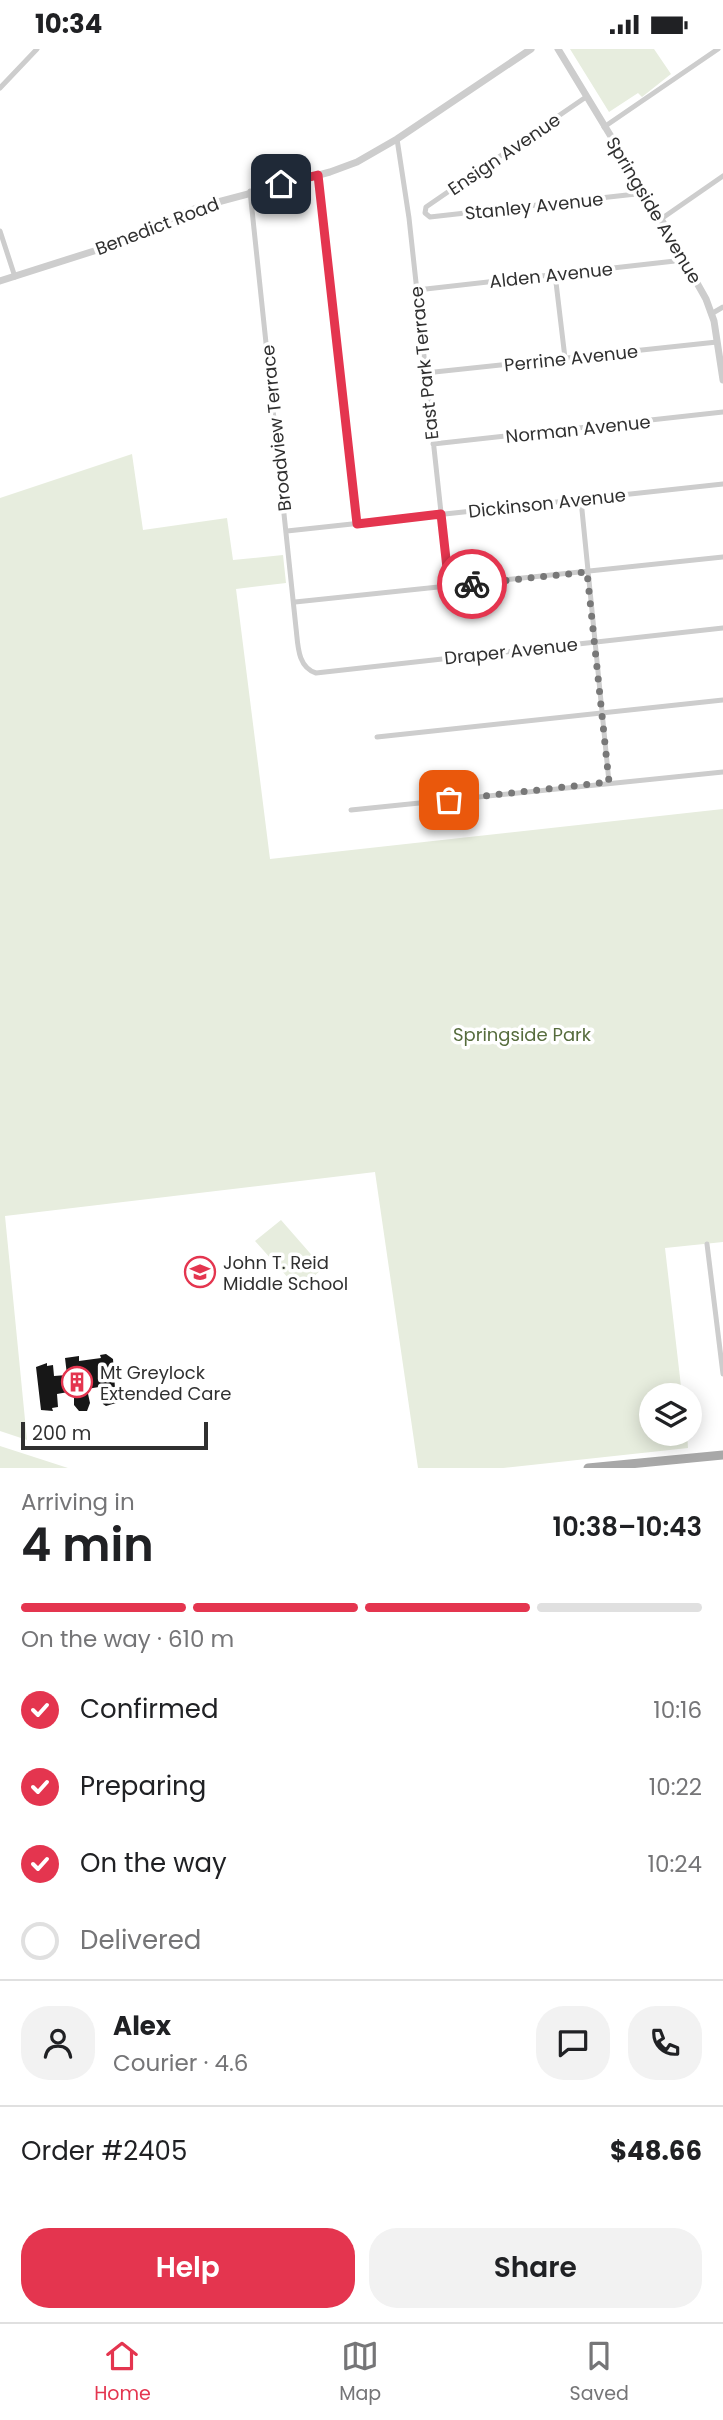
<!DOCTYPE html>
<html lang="en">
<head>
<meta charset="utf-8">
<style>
	:root { --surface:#fff; --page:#f2f2f2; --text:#202124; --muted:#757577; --line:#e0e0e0; --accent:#e4354f }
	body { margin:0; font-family:Poppins,sans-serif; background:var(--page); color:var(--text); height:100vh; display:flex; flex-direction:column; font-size:26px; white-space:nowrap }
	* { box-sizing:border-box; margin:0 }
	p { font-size:23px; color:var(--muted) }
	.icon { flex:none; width:38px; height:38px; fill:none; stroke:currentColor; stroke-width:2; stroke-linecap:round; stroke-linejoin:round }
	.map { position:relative; height:1419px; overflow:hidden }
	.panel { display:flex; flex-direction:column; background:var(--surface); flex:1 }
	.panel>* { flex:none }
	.fabs { position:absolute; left:639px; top:1334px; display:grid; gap:14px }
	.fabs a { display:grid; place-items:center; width:63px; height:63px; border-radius:50%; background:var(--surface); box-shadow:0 4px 18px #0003; font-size:35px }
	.scale { position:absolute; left:21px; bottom:18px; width:187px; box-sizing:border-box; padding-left:7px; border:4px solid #303030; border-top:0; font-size:19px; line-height:24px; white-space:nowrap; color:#303030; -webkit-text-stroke:5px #fff; paint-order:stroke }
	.pin { position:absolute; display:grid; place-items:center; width:60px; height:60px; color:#fff; margin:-30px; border-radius:14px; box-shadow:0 4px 10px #0006 }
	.courier { position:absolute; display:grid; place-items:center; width:70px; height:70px; margin:-35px; border:5px solid #e4354f; border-radius:50%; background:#fff; color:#222; box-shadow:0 2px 9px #0007 }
	.head em { font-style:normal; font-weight:600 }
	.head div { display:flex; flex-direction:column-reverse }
	.head { display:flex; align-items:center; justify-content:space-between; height:119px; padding:0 21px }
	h1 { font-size:46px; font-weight:600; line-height:52px }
	.bar { display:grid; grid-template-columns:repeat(4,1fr); gap:10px 7px; align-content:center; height:84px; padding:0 21px }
	.bar i { height:9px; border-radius:5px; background:var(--line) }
	.bar .active { background:var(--accent) }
	.bar p { grid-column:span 4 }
	.line { display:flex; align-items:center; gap:18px; padding:0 21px; border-top:2px solid var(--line) }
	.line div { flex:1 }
	.round { display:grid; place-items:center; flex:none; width:74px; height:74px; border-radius:28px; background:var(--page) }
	ol { padding:0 21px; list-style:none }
	li { display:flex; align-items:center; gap:21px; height:77px }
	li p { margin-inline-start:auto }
	li .icon { padding:7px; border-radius:50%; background:var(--accent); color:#fff; stroke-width:4 }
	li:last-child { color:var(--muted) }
	li i { width:38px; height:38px; border:4px solid var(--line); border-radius:50% }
	.cta { display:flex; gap:14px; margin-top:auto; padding:14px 21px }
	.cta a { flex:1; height:80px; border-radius:28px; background:var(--accent); color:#fff; font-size:28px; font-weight:600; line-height:80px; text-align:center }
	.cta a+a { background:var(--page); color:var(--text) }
	.status { display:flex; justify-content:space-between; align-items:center; height:49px; padding:0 35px; background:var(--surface); direction:ltr }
	.status svg { height:19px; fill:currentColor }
	.tabs { display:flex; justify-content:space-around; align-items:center; height:98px; border-top:2px solid var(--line); background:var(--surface); font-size:19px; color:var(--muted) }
	.tabs a { display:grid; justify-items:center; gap:4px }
	.tabs .active { color:var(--accent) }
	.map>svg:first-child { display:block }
</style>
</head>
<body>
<div class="status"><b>10:34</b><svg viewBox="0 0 49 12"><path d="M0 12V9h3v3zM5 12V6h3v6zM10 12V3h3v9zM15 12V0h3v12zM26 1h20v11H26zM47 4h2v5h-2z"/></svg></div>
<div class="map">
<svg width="723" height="1419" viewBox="0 0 723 1419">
	<rect width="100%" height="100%" fill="#fff"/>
	<!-- green -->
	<path fill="#e7edde" d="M 570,0 L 654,0 L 671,25 L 642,48 L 638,44 L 609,63 Z
		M 132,405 L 143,481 L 227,469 L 233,511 L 283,506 L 286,534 L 236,540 L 270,810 L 723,760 L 723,1193 L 665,1199 L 682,1346 L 651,1346 L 651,1384 L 687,1384 L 688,1399 L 503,1419 L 418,1419 L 375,1123 L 5,1167 L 27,1391 L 0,1382 L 0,449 Z
		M 281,1171 L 323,1219 L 299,1241 L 255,1192 Z
		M 0,1397 L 68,1419 L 0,1419 Z"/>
	<!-- building -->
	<path fill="#171717" d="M 106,1305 L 113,1310 L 116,1354 L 106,1357 L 103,1355 L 99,1338 L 87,1340 L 90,1354 L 87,1362 L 79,1362 L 74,1356 L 74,1342 L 57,1345 L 58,1358 L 52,1359 L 53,1362 L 41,1361 L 36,1318 L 47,1314 L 47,1317 L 53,1316 L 54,1327 L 67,1326 L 65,1309 L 79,1307 L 79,1312 L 101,1309 L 100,1306 Z"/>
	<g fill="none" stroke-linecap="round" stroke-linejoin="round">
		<!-- minor -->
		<path stroke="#cdcdcd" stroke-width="5" d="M 0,39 L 37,0
			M 586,48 L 426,158 L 425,164 L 430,168 L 645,144
			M 604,78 L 718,0
			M 397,90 L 409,169 L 449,537
			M 318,126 L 357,475
			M 250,142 L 296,579 C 298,595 297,618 316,624 L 723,579
			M 661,170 L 723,127
			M 0,182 L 15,228
			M 555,225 L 565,309
			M 417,241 L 684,211
			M 711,265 L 723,258
			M 425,324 L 717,293
			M 433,395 L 723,363
			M 581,451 L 609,733
			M 287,482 L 723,435
			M 295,553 L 723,508
			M 377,688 L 723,651
			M 351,761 L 723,723
			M 707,1195 L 723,1325"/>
		<!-- tertiary -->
		<path stroke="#cdcdcd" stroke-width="7" d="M 558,0 L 661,170 L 706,250 L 714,272 L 723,331
			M 0,232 L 94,202 L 199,158 L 330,123 L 357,113 L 397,90 L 531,0"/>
		<!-- primary -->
		<path stroke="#a8a8a8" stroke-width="9" d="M 588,1419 L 723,1406"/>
	</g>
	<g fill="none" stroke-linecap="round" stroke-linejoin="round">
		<!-- done -->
		<path stroke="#787878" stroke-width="7" stroke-dasharray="0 12.6" d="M 449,751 L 609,733 L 587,523 L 472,535"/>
		<!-- route -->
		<path stroke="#e4354f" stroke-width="9" d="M 281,135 L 318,126 L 357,475 L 441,465 L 449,537 L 472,535"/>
	</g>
	<!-- icons -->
	<defs>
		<g id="school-ring" transform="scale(1.575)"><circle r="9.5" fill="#fff" stroke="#e4354f" stroke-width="1.5"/><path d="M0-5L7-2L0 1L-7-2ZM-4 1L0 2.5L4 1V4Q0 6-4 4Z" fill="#e4354f"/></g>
		<g id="building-ring" transform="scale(1.575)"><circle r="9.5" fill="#fff" stroke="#e4354f" stroke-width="1.5"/><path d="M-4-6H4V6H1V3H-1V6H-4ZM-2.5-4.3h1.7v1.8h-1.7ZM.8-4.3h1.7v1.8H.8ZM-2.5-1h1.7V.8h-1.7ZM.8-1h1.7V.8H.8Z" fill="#e4354f"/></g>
	</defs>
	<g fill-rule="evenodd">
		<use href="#school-ring" x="200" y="1223"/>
		<use href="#building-ring" x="77" y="1333"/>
	</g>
	<g text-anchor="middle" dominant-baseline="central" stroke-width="7" stroke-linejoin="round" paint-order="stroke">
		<!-- street labels -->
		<g font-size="18" fill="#303030" stroke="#fff">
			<text transform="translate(504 105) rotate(-34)">Ensign Avenue</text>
			<text transform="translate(534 157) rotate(-6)">Stanley Avenue</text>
			<text transform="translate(654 161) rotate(59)">Springside Avenue</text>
			<text transform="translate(157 177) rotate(-21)">Benedict Road</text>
			<text transform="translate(551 226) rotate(-6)">Alden Avenue</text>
			<text transform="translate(571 309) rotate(-6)">Perrine Avenue</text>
			<text transform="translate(424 314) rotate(-96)">East Park Terrace</text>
			<text transform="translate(276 379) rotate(-96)">Broadview Terrace</text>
			<text transform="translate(578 380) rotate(-6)">Norman Avenue</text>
			<text transform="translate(547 454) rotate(-6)">Dickinson Avenue</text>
			<text transform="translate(511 602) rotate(-6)">Draper Avenue</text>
		</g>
		<!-- park labels -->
		<g font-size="18" fill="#566c3d" stroke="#fff">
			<text x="522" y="985">Springside Park</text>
		</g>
		<!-- poi labels -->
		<g font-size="18" fill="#303030" stroke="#fff" text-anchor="start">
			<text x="223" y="1213">John T. Reid<tspan x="223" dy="21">Middle School</tspan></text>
			<text x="100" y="1323">Mt Greylock<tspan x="100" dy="21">Extended Care</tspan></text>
		</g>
	</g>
</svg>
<div class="fabs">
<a><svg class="icon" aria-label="layers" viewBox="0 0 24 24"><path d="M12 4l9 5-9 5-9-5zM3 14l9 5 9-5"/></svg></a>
</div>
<div class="scale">200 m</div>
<div class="pin" style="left:449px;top:751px;background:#ea580c"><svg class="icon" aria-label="bag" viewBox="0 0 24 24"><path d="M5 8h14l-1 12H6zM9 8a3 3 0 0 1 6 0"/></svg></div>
<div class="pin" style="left:281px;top:135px;background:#1f2937"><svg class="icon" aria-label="home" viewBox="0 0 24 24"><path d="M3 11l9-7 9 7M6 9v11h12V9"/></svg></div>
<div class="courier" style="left:472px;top:535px"><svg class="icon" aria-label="bike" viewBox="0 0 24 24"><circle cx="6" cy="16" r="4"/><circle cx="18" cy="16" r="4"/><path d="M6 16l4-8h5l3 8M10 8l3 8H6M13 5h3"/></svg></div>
</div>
<section class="panel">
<div class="head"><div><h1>4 min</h1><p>Arriving in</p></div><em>10:38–10:43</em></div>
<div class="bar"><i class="active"></i><i class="active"></i><i class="active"></i><i></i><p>On the way · 610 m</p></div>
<ol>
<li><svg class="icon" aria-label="check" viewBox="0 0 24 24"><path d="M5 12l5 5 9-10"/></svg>Confirmed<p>10:16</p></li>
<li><svg class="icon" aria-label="check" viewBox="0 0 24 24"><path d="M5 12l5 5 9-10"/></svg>Preparing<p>10:22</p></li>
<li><svg class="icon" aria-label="check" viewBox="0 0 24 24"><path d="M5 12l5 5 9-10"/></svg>On the way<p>10:24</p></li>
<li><i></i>Delivered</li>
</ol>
<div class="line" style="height:126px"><a class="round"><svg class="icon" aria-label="person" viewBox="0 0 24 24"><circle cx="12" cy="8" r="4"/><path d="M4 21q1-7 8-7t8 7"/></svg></a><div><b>Alex</b><p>Courier · 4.6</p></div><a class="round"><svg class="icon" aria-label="chat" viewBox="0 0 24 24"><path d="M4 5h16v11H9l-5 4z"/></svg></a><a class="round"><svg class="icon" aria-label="phone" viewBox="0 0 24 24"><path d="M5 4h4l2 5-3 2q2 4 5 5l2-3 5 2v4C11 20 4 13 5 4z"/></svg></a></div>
<div class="line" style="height:91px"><div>Order #2405</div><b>$48.66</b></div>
<div class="cta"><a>Help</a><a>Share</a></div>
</section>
<nav class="tabs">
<a class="active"><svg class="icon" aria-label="home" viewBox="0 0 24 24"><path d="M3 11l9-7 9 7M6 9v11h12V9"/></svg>Home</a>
<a><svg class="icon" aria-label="map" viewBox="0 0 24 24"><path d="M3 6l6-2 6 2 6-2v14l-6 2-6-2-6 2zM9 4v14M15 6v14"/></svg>Map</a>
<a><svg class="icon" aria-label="saved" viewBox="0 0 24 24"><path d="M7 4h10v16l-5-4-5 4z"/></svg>Saved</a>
</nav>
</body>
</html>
